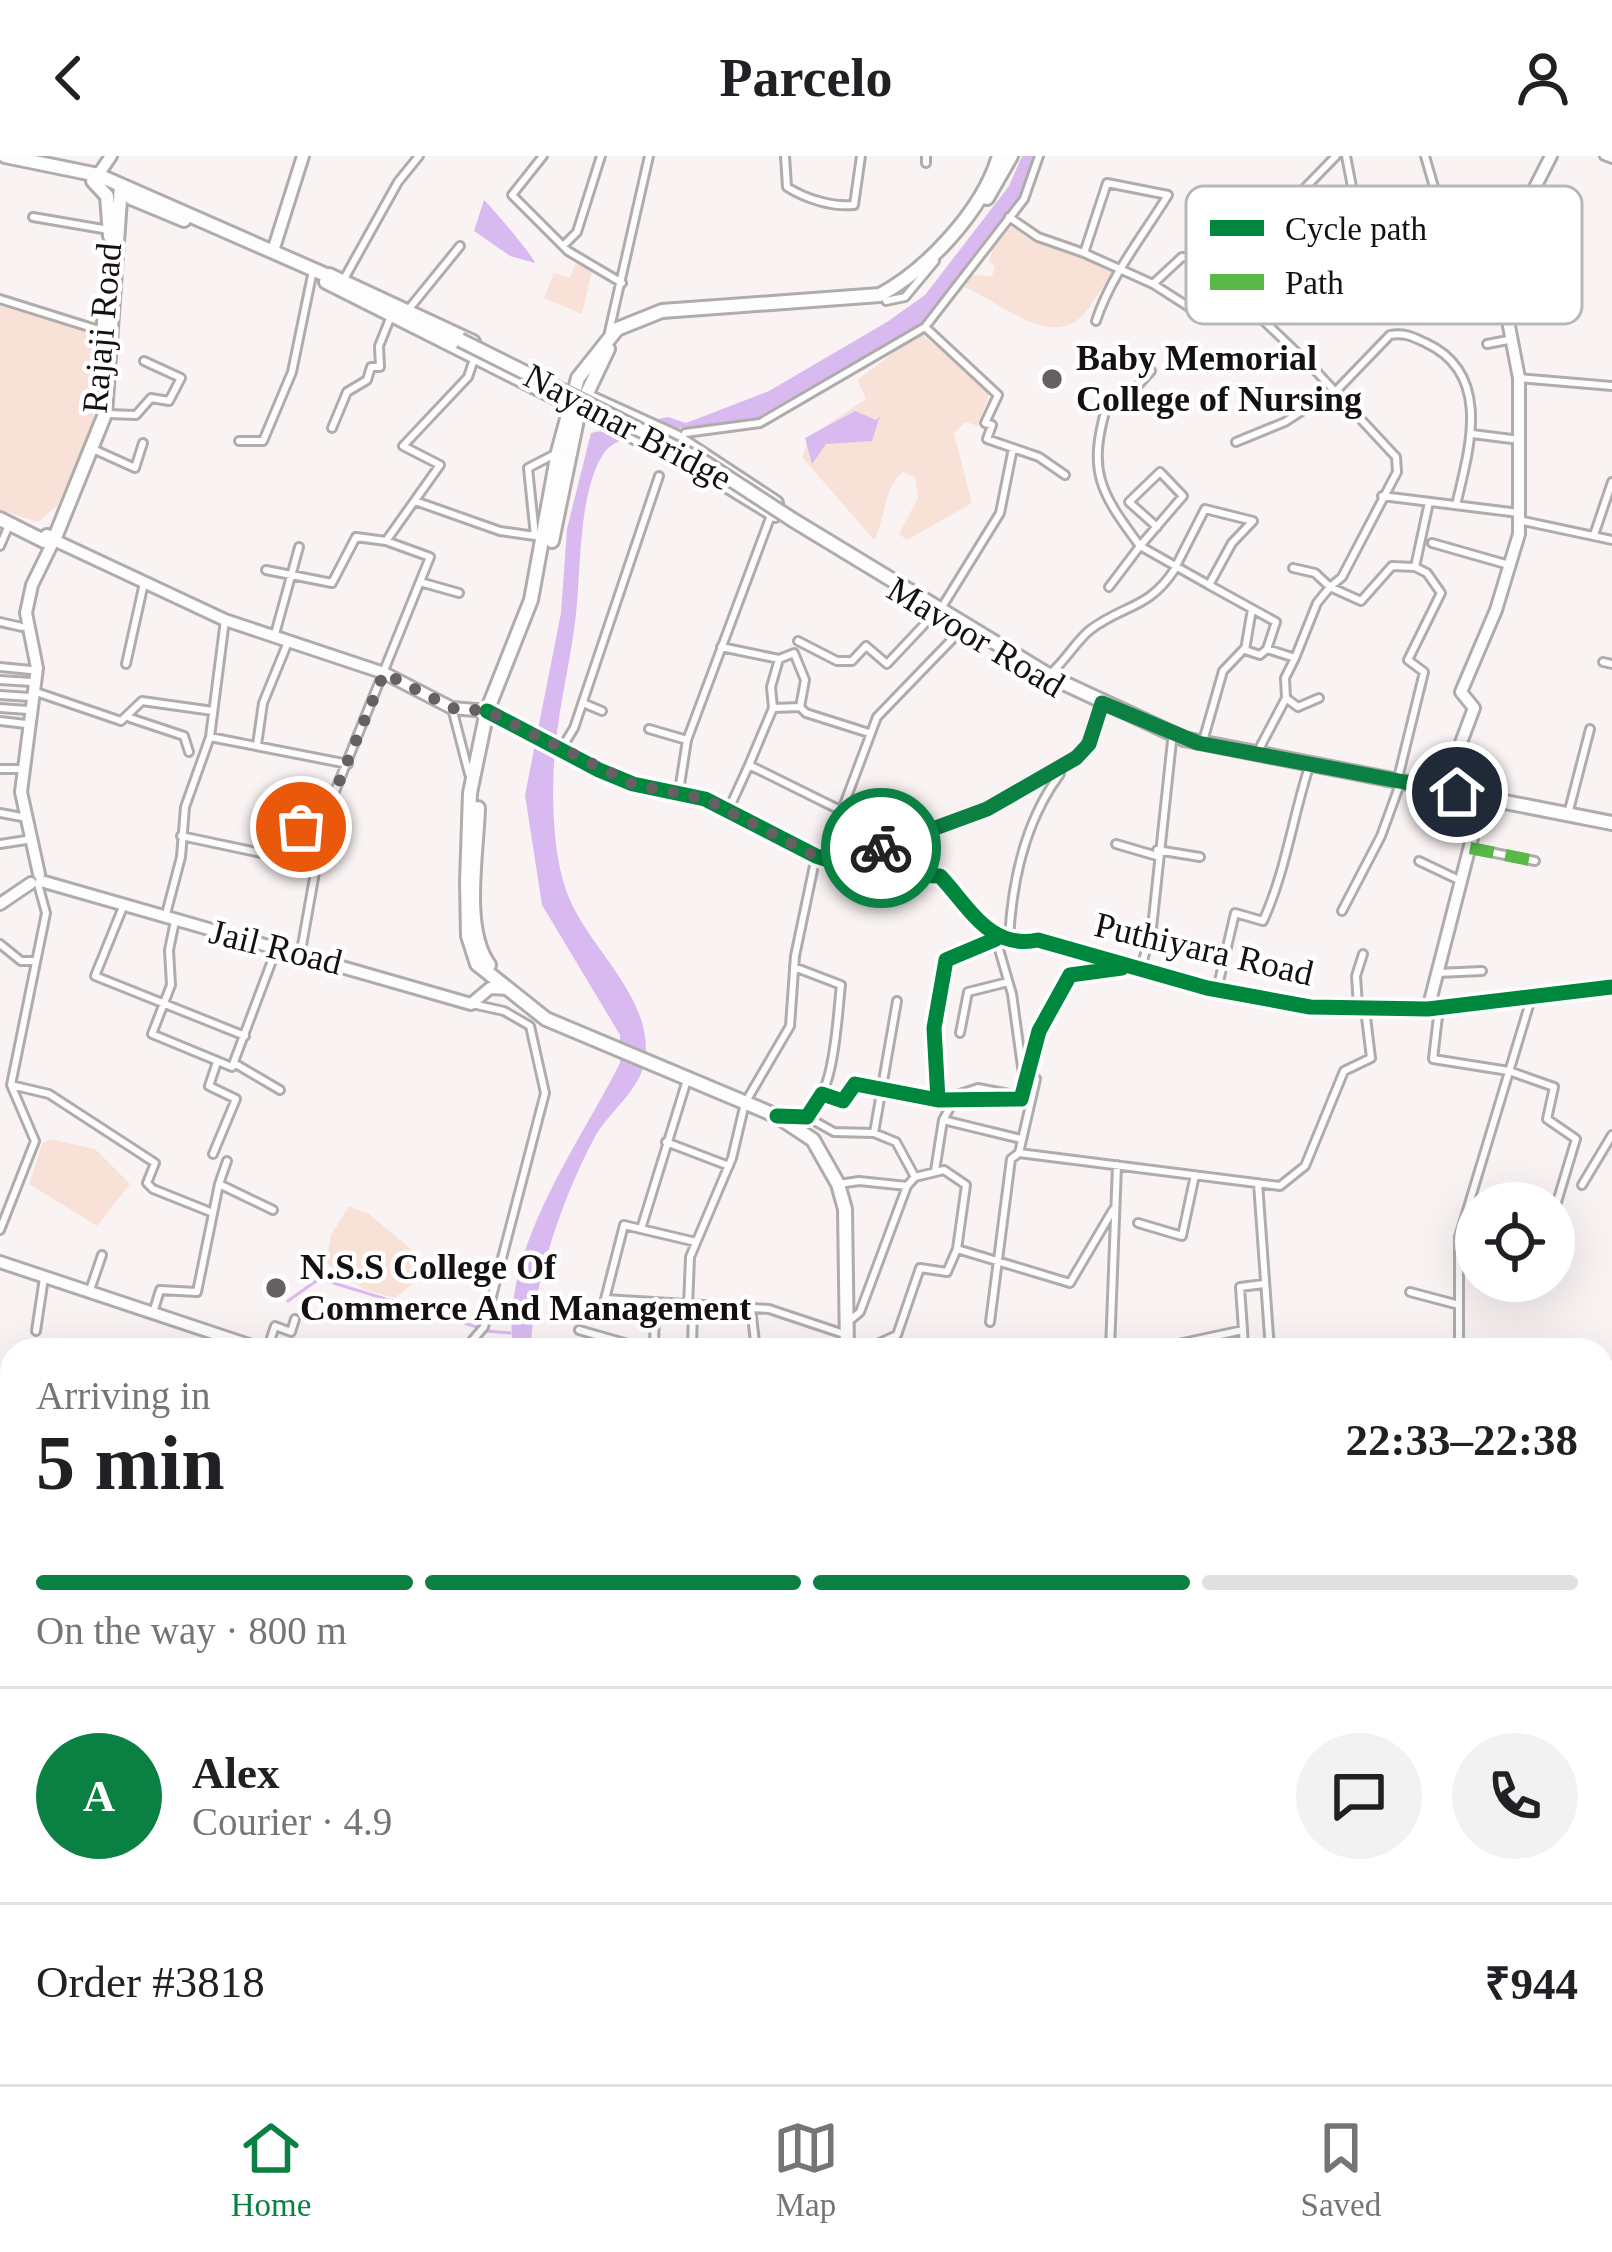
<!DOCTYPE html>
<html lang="en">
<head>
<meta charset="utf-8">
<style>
	:root { --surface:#fff; --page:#f2f2f2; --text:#202124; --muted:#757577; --line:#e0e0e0; --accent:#0b8043 }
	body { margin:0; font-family:"Times New Roman",serif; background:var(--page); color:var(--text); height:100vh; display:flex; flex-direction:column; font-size:45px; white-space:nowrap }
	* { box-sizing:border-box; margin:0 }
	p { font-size:39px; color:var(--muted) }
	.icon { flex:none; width:66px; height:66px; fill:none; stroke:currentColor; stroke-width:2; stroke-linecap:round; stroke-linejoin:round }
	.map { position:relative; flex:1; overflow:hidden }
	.drawer { position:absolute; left:0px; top:1182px; width:1614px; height:747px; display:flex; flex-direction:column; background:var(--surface); border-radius:36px 36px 0 0; box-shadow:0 12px 48px #0002 }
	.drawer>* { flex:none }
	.fabs { position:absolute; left:1455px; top:1026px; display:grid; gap:24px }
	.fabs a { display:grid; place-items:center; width:120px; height:120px; border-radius:50%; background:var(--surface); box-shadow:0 12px 48px #0002; font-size:60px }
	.pin { position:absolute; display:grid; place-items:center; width:102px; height:102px; color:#fff; margin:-51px; border:6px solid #fff; border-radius:50%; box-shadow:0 3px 12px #0007 }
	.courier { position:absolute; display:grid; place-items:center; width:120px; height:120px; margin:-60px; border:9px solid #0b8043; border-radius:50%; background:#fff; color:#222; box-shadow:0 3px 15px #0007 }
	.summary em { font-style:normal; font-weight:600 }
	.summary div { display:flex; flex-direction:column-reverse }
	.summary { display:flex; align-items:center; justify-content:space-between; height:204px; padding:0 36px }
	h1 { font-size:78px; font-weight:600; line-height:90px }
	.bar { display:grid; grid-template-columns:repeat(4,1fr); gap:18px 12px; align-content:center; height:144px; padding:0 36px }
	.bar i { height:15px; border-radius:9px; background:var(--line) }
	.bar .current { background:var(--accent) }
	.bar p { grid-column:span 4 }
	.line { display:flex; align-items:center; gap:30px; padding:0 36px; border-top:3px solid var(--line) }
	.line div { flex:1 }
	.round { display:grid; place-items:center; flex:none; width:126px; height:126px; border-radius:63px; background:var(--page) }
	header { display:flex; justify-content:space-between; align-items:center; height:156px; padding:0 36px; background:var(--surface); font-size:54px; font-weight:600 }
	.menu { display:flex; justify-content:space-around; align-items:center; height:168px; border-top:3px solid var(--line); background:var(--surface); font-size:33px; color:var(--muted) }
	.menu a { display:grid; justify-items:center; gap:6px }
	.menu .current { color:var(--accent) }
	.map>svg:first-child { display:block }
</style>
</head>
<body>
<header><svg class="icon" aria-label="back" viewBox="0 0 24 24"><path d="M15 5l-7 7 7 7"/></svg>Parcelo<svg class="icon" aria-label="person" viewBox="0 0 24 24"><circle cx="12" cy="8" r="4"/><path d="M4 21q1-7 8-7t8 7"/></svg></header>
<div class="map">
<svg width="1612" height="1928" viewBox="0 0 1612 1928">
	<rect width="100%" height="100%" fill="#faf3f4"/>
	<!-- green -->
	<path fill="#f8e2d8" d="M 1010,71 L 1112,115 C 1109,128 1099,135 1092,147 C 1059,203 1006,148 964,131 L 969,119 L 992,120 L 995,110 L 989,105 L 994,89 Z
		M 577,104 L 593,111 L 582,158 L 544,142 L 554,117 L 570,122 Z
		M 0,147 L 93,176 L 94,264 L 58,349 L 38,366 L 0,354 Z
		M 920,177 L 990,235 L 978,270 L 966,266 L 954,277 L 972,347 L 907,384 L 899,378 L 918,342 L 915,321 L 903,316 C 882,334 887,360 874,384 L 802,301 L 810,280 L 866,243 L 857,224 Z
		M 50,983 L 95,993 L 130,1028 L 97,1070 L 29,1028 L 42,988 Z
		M 349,1050 L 369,1058 L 416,1097 L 414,1127 L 395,1142 L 365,1134 L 326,1107 L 331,1079 Z"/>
	<!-- water -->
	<path fill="#d8baf0" d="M 1022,0 L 1035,0 L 1022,39 L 931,160 C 890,194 804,254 752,265 C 717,272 624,268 604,297 C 576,338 582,426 574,474 C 568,517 556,565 554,608 C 552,648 553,696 566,734 C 585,789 647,834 646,895 C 645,931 613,951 596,979 C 565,1035 531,1131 531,1194 L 513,1194 C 500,1094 576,994 620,907 L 620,879 L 542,749 L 525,639 L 561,457 L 567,373 L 591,277 L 668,261 L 686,267 L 769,235 L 887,166 L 925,139 L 1009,30 Z
		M 484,44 C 490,49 534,101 535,107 L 510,100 L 474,75 Z
		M 855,255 L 876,264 L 880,260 L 872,285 L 826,288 L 812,308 L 805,282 Z"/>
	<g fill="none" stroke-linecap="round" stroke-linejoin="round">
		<!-- stream -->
		<path stroke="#d8baf0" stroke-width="3" d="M 288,1145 L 316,1125 L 327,1125 L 477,1171
			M 486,1175 L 510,1177
			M 674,1928 L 677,1917"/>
		<!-- street casing -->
		<g stroke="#b0acac" stroke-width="12">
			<path id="street" d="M 543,0 L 512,39 L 568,95 L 622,127
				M 785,0 L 787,31 C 806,43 832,51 854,49 L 861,0
				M 1336,0 L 1268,70 L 1253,68 L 1220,104 L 1215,118 L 1315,214 L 1396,301 L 1397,316 L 1342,421 L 1330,431 L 1361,445 L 1392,410 L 1415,411
				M 1346,0 L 1354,41 L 1386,64 L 1422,121 L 1454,97
				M 1425,0 L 1452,93 L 1506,165
				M 1604,0 L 1612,3
				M 926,7 L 926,0
				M 33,61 L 109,74
				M 1009,61 L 1038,81 L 1084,97
				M 563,90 L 577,76 L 601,0
				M 1217,122 L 1192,153 L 1153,128 L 1182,101 L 1220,104
				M 344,123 L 398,26 L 419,0
				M 0,143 L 102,175
				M 886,145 L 905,141 L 935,105
				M 408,154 L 460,90
				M 1096,165 C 1111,119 1143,80 1168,39 L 1107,27 L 1084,97 L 1153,128
				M 925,171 L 1024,43 L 1039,0
				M 609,176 L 649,0
				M 1487,188 L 1508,184
				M 1519,222 L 1612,230
				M 1336,235 L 1390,179 C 1404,176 1413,181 1426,187 C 1493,218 1469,294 1456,349
				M 108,258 L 136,259 L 151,242 L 169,245 L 181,222 L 144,205
				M 332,272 L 347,236 L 367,224 L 371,211 L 380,211 L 379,190 L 391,160
				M 685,277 L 760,267 L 925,171 L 998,239 L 985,267 L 992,269 L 987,283 L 1039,301 L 1065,319
				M 1472,278 L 1520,284
				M 239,285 L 263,285 L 292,216 L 312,119
				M 1236,286 L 1285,266 L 1334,234
				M 93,293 L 135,312 L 143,287
				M 1382,340 L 1519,357
				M 415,345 L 500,375 L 535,380 L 528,312 L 557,297
				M 1519,364 L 1612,384
				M 1594,379 L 1612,326
				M 1432,387 L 1509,409
				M 0,390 L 9,369
				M 266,414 L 332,427 L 356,381 L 386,385
				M 420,426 L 459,437
				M 1209,429 L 1276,466 L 1267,493 L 1295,502 L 1317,447 L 1330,431 L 1315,417 L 1293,412
				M 1109,431 L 1140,390 C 1100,336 1087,316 1107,249 L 1120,249 L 1151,215
				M 942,451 L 1000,357 L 1013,292
				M 1252,453 L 1245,494 L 1260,499 L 1267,493
				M 0,466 L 22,471
				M 275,478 L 299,391
				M 798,485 L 837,505 L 852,505 L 866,490 L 887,508 L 935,457
				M 721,491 L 779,503 L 794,497 L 805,524 L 800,551
				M 1295,502 L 1285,522 L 1286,542 L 1298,551 L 1319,542
				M 1603,506 L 1612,508
				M 126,508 L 144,427
				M 0,511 L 31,514
				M 1051,517 C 1066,504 1077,484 1090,474 C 1124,448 1148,454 1175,413 L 1176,410 L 1205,353 L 1253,365 L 1232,387 L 1209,429 L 1140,390 L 1183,340 L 1160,316 L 1129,346 L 1157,371
				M 0,524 L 31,526
				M 36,536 L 121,565 L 142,545 L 213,555
				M 0,539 L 30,541
				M 583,547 L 602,555
				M 0,552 L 28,554
				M 452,552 L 469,618
				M 773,552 L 800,551 L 806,557 L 869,577
				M 130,562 L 184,580 L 189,596
				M 0,565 L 26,568
				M 649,573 L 687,584 L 679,635
				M 210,581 L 348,608
				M 687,584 L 770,362
				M 1203,585 L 1223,515 L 1245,492
				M 257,589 L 263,547 L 288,486
				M 563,590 L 574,572 L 659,320
				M 1258,595 L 1286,542
				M 749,609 L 773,552 L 771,531 L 779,503
				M 0,613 L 18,613
				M 1398,622 L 1424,516 L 1408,504 L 1441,437 L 1427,417 L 1415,411 L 1429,346
				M 728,655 L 749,609 L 840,654
				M 0,657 L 22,661
				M 1568,658 L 1590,573
				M 181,680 L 280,701 L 301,671 L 324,660
				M 0,688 L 26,684
				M 1116,688 L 1157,700
				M 1470,692 L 1535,705
				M 1157,694 L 1200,701
				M 824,702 L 877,561 L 965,470
				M 1419,705 L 1461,725
				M 842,706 L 987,653 L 1052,614
				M 123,751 L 95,820 L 245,880
				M 1342,755 L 1381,680 L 1400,628
				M 166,758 L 181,701 L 185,651 L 210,581 L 225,464
				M 175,765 L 169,794 L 171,829 L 152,878 L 232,911 L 276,794
				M 1009,783 C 1012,725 1025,665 1060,618 L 1052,614 L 1084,595 L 1102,547
				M 0,788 L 21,805 L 35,805
				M 301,795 L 325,660 L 430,401 L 386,385 L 440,309 L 403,290 L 468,221 L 475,200
				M 794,811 L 841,829 C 836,870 836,947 797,969
				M 1141,812 L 1152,772 L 1172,585
				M 1437,817 L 1482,815
				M 1217,834 L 1235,757 L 1263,765 C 1285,717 1292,665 1308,614
				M 1358,850 L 1356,820 L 1363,798
				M 1439,852 L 1433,903 L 1509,915 L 1554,931 L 1547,963 L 1576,983 L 1554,1056
				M 960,877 L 968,836 L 1008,826
				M 234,907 L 280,934
				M 11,929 L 49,938 L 155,1007 L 147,1027 L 153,1033 L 213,1057
				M 809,962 L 834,976 L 874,977 L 896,986 L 915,1021
				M 943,964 L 1021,983
				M 874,977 L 897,845
				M 666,986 L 729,1010
				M 1019,997 L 1280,1030 L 1305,1010 L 1344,915 L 1371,902 L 1365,853
				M 213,998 L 236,943 L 209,930 L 217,906
				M 935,1015 L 943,964 L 957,939 L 978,932 L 1030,942
				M 1258,1027 L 1270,1194
				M 219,1028 L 227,1005
				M 839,1028 L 859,1025 L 907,1030 L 860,1156 L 848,1166
				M 1582,1029 L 1612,979
				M 907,1030 L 915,1021 L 944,1014 L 966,1029 L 957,1093 L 1070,1127 L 1113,1054
				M 1138,1067 L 1182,1080 L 1195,1019
				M 641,1073 L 687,924
				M 0,1074 L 35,985 L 11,929 L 46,757 L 38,728
				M 696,1086 L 624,1069 L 605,1143 L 769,1153 L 844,1178
				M 90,1134 L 102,1099
				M 1410,1136 L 1459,1149
				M 688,1151 L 690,1101 L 732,1002 L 745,947 L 790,870 L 795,800 L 816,700
				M 751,1152 L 756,1194
				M 153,1157 L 160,1134 L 197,1136 L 219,1028 L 273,1054
				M 990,1166 L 1011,1003 L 1019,997 L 1036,923 L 1023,918 L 1012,838 L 996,783
				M 579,1174 L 649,1194
				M 1243,1174 L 1240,1131 L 1264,1128
				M 36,1175 L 44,1122
				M 847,1191 L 873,1190 L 897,1179 L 920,1112 L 947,1116 L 957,1093
				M 267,1194 L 275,1170 L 291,1176 L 295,1163
				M 464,1194 L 484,1171 L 545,937 L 530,870 L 504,855 L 472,848
				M 654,1194 L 655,1148
				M 692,1194 L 693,1151
				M 1110,1194 L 1117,1009
				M 1150,1194 L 1243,1174 L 1244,1194
				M 1459,1194 L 1459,1081 L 1531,843
				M 1602,1282 L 1609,1306 L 1602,1319
				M 0,1293 L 12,1295
				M 1602,1357 L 1612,1428
				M 0,1359 L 12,1363
				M 1602,1444 L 1612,1438
				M 0,1482 L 12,1482
				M 1602,1486 L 1606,1499
				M 1602,1571 L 1612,1576
				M 1602,1646 L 1612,1650
				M 0,1683 L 12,1687
				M 0,1730 L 12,1737
				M 1610,1737 L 1612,1732
				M 0,1803 L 12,1777
				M 0,1834 L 9,1839
				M 175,1917 L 192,1928 L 201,1917
				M 598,1917 L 622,1927
				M 638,1917 L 665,1928
				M 1077,1917 L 1079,1928
				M 1560,1917 L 1568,1928
				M 1158,1918 L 1182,1928
				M 1299,1923 L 1312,1928
				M 677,1928 L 684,1917
				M 889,1928 L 889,1917
				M 938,1928 L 939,1917
				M 1150,1928 L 1158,1917
				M 1597,1928 L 1612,1919"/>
		</g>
		<!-- secondary casing -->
		<g stroke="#b0acac" stroke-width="16">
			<path id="secondary" d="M 98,19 L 111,0
				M 273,95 L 303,0
				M 39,718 L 21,636 L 37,512 L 26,457 L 32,429 L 54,384 L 225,464 L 384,517 L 452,552 L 487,555 L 633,628 L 705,643 L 816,700 L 871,718 L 940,720 C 970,752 990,794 1038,784 L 1207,832 L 1310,851 L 1428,853 L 1612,831
				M 41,725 L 471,848
				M 0,748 L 31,727
				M 471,848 L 490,832 L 509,833
				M 1428,853 L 1472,682 L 1456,600 L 1474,552 L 1461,536 L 1496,454 L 1519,378 L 1519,222 L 1504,144 L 1523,55 L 1551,0
				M 0,1106 L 264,1194
				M 1602,1228 L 1612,1227
				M 0,1544 L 12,1557
				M 0,1894 L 12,1903
				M 33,1917 L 49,1928
				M 237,1917 L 251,1928
				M 398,1917 L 415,1928
				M 436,1917 L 436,1928
				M 302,1928 L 314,1917
				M 623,1928 L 631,1917"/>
		</g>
		<!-- primary casing -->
		<g stroke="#b0acac" stroke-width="18">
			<path id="primary" d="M 5,0 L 98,19 L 335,123
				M 93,25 L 107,40 L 110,80
				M 131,42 L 184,64
				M 987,42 L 1011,0
				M 329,119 L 473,186
				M 326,126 L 710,319 L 775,359
				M 101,222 L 105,147
				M 590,242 L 676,281 L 776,347
				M 0,363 L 44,385 L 47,380 L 54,384 L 105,258 L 121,29
				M 793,364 L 1055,523 L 1184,583 L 1612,667
				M 552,385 L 579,254 L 608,193
				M 478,652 C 477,696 462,772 489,809
				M 847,1194 L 845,1053 L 838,1028 L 813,984 L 777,960 L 546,863 L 477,808 L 468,780 L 467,726 L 470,637 L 487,555 L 531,444 L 558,296 L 578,222 L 617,173 L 662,155 L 880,139 C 928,113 983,54 999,0
				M 828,1917 L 835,1928"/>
		</g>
		<!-- street -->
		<use href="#street" stroke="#fefdfd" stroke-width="6"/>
		<!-- secondary -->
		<use href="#secondary" stroke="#fefdfd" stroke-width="10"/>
		<!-- primary -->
		<use href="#primary" stroke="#fefdfd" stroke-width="12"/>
		<!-- primary-bridge casing -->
		<g stroke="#b0acac" stroke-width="18" stroke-linecap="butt">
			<path id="primary-bridge" d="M 460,184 L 704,306 L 793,364"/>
		</g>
		<!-- primary-bridge -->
		<use href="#primary-bridge" stroke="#fefdfd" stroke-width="12"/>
		<!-- quiet -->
		<path stroke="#58b947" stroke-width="12" stroke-dasharray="24 12" stroke-linecap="butt" d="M 930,675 L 930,718
			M 1470,692 L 1535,705
			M 1602,1444 L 1612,1438
			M 1602,1486 L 1606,1499"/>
		<!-- cycleway casing -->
		<g stroke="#fff" stroke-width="22">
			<path id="cycleway" d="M 487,555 L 599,614 L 633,628 L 705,643 L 816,700 L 871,718 L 940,720 C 970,752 990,794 1038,784 L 1207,832 L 1310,851 L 1428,853 L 1612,831
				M 938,944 L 934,872 L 946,804 L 996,783
				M 777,960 L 807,961 L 822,938 L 843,945 L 855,928 L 938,944 L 1021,943 L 1039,875 L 1070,819 L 1122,812"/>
		</g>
		<!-- cycleway -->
		<use href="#cycleway" stroke="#00873e" stroke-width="15"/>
	</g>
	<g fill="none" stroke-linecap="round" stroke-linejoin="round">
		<!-- done -->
		<path stroke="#656061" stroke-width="12" stroke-dasharray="0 21.6" d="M 301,671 L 325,660 L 384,517 L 452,552 L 487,555 L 633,628 L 705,643 L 816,700 L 838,707 L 881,692"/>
		<!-- route -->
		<path stroke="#0b8043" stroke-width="15" d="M 881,692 L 987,653 L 1076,602 L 1089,588 L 1102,547 L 1198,587 L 1457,636"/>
	</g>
	<!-- markers -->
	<g fill="#656061" stroke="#fff" stroke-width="4.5">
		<circle cx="1052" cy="223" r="12"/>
		<circle cx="276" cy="1132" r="12"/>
	</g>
	<g text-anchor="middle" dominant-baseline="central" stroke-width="9" stroke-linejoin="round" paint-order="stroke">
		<!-- street labels -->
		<g font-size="36" fill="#151112" stroke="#fff">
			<text transform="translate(102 172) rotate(-85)">Rajaji Road</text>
			<text transform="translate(628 271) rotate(28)">Nayanar Bridge</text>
			<text transform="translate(976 481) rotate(31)">Mavoor Road</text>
			<text transform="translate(276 791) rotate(14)">Jail Road</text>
			<text transform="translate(1204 793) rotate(13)">Puthiyara Road</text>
		</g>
		<!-- poi labels -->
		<g font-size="36" font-weight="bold" fill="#151112" stroke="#fff" text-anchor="start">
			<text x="1076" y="202">Baby Memorial<tspan x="1076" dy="41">College of Nursing</tspan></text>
			<text x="300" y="1111">N.S.S College Of<tspan x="300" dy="41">Commerce And Management</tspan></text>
		</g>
	</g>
	<!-- legend -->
	<rect x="1186" y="30" width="396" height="138" rx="18" fill="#fff" stroke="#b9b8b8" stroke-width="3"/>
	<rect x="1210" y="64" width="54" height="16" fill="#00873e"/>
	<rect x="1210" y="118" width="54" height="16" fill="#58b947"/>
	<g font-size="33" fill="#151112">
		<text x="1285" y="84">Cycle path</text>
		<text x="1285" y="138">Path</text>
	</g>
</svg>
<div class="fabs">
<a><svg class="icon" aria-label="locate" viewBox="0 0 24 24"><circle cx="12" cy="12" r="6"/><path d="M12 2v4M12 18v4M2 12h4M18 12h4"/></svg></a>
</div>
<div class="pin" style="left:301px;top:671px;background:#ea580c"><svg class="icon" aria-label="bag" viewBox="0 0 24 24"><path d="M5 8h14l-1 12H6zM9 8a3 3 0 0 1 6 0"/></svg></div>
<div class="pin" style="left:1457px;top:636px;background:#1f2937"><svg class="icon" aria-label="home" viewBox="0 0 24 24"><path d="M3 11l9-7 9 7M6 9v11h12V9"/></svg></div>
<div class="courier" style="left:881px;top:692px"><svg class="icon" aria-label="bike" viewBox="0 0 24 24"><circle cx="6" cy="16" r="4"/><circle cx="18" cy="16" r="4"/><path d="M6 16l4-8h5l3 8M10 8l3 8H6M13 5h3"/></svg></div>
<section class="drawer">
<div class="summary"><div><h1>5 min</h1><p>Arriving in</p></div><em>22:33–22:38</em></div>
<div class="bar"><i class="current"></i><i class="current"></i><i class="current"></i><i></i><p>On the way · 800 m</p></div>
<div class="line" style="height:216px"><b class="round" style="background:var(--accent);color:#fff">A</b><div><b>Alex</b><p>Courier · 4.9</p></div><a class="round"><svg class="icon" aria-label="chat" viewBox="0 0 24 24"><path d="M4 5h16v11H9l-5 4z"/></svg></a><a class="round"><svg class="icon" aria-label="phone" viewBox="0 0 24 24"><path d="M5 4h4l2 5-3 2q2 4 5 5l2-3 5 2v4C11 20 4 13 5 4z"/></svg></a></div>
<div class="line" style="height:156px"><div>Order #3818</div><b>₹944</b></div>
</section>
</div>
<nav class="menu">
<a class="current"><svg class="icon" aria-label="home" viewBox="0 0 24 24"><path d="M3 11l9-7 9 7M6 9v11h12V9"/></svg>Home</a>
<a><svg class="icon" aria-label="map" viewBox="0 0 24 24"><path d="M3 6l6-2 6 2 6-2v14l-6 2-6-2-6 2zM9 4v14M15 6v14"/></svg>Map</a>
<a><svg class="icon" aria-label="saved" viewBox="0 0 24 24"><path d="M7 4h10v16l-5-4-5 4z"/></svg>Saved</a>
</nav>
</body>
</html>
